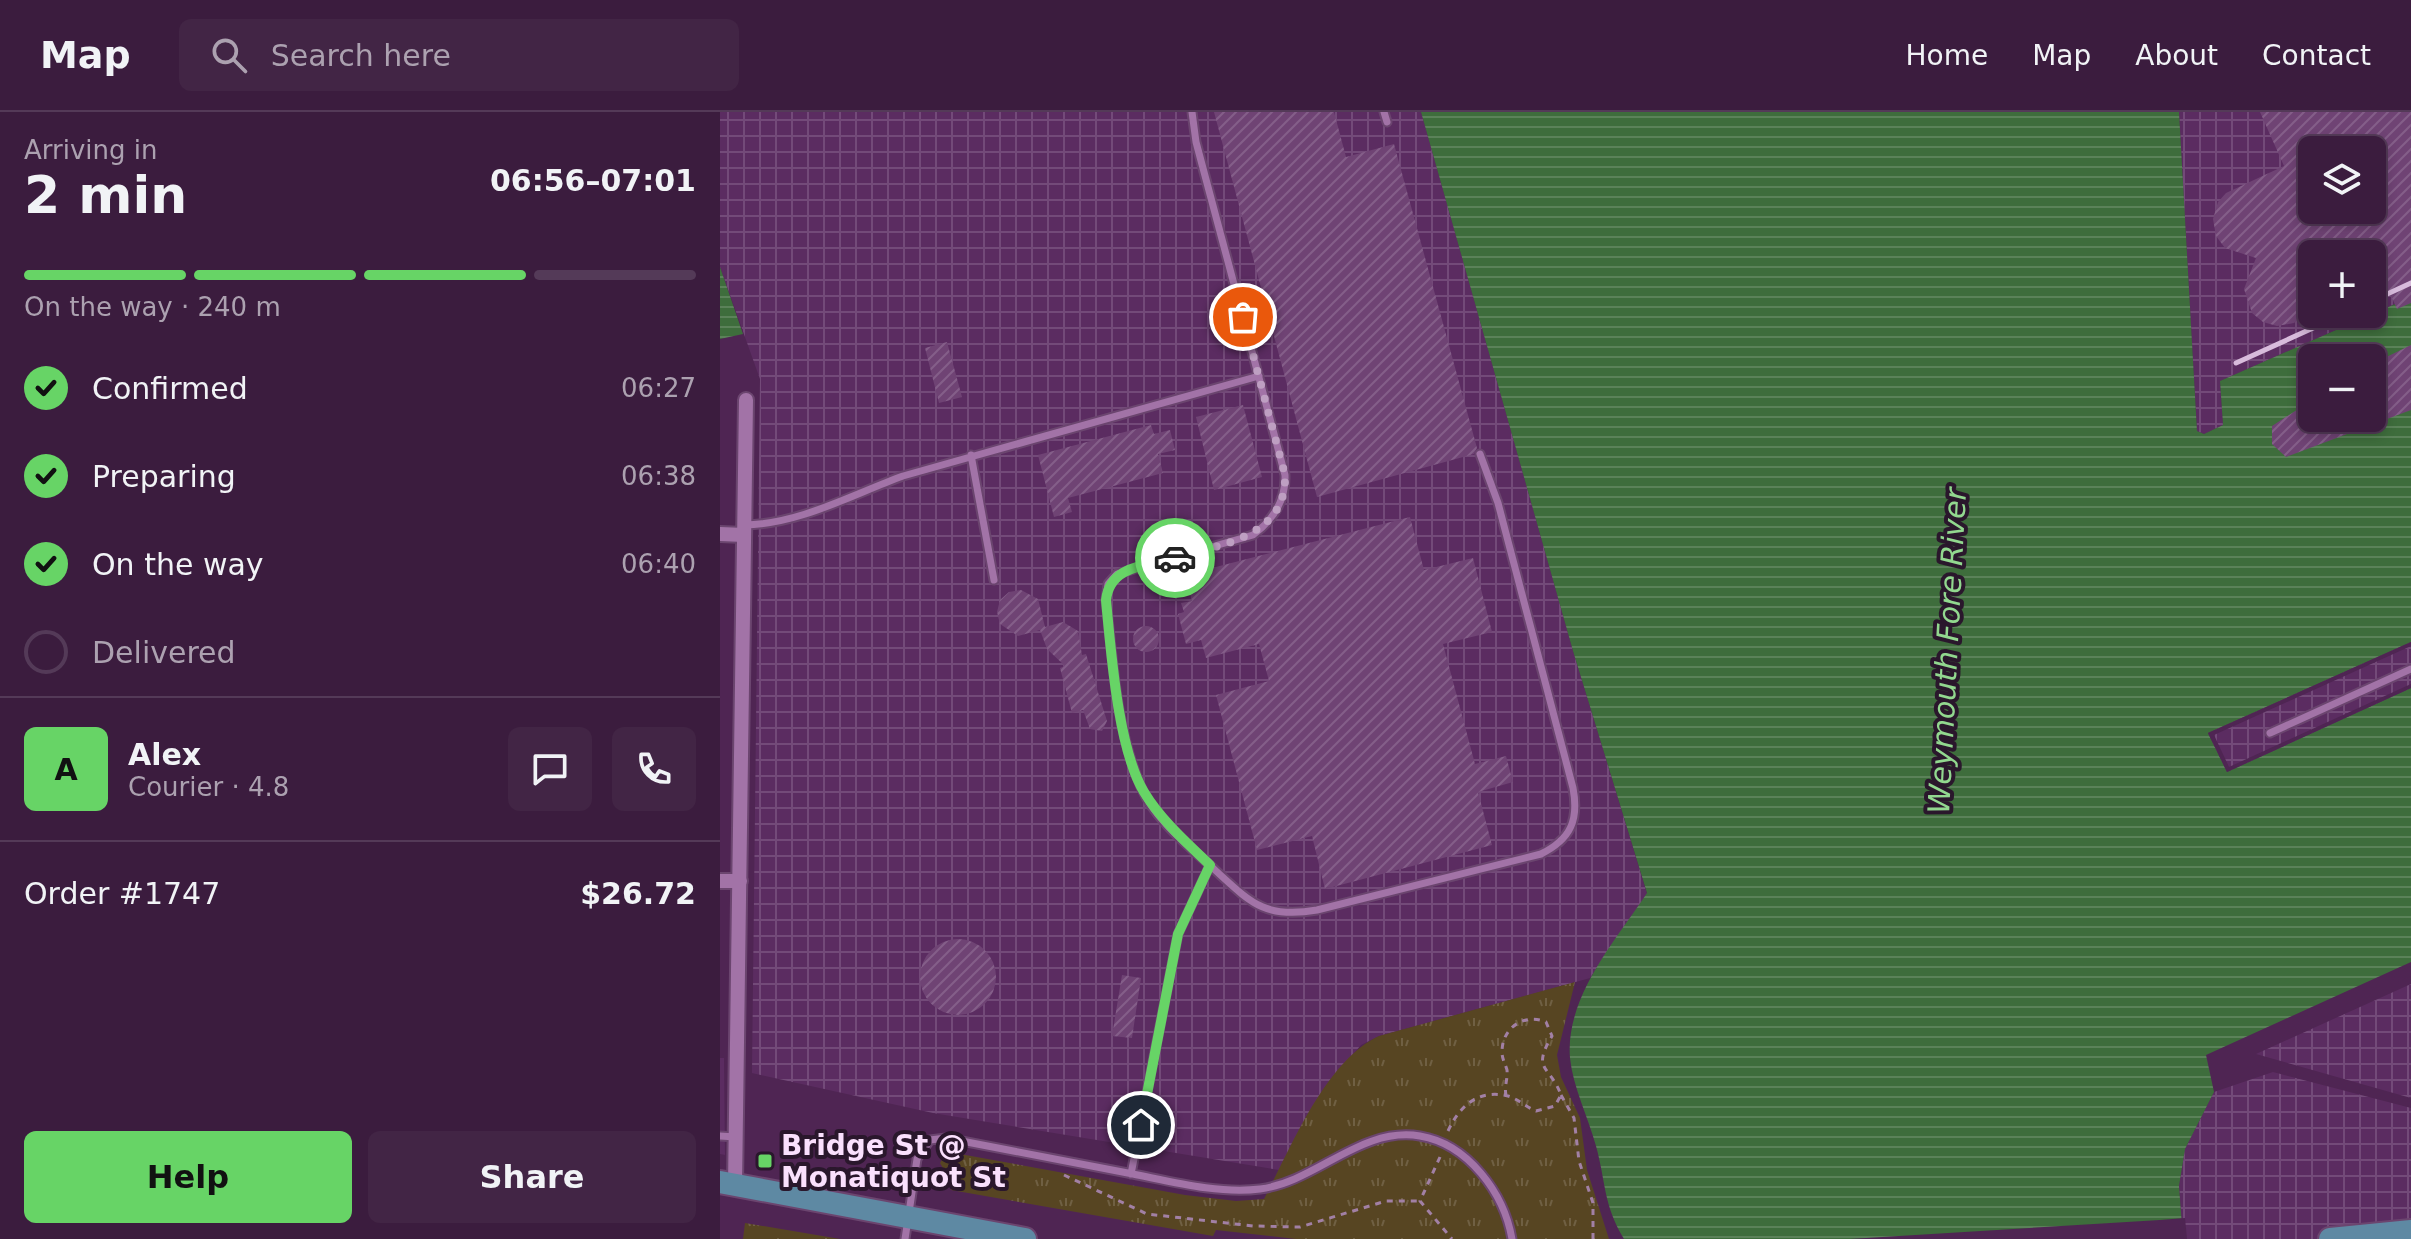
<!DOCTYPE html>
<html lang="en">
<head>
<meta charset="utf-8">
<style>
	:root { --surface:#3b1c3e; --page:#422545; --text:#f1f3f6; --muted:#aca1b0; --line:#543a58; --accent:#67d466 }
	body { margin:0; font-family:"DejaVu Sans",sans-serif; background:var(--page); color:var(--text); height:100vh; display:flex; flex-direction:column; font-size:30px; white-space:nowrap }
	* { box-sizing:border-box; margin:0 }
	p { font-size:26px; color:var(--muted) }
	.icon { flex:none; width:44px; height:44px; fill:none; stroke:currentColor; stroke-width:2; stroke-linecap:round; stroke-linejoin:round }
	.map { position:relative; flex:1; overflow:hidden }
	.side { display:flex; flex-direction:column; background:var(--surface); width:720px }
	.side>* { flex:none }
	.buttons { position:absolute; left:1578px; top:24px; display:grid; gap:16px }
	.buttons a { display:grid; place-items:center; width:88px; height:88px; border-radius:12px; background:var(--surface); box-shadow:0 4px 12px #0003,0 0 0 2px var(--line); font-size:40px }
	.pin { position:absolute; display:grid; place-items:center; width:68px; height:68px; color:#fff; margin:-34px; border:4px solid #fff; border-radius:50%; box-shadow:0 2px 8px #0007 }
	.courier { position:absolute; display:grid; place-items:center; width:80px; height:80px; margin:-40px; border:6px solid #67d466; border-radius:50%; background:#fff; color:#222; box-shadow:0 2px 10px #0007 }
	.head em { font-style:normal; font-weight:800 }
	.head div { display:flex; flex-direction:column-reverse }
	.head { display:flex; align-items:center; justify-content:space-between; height:136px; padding:0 24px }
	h1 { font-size:52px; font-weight:800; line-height:60px }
	.bar { display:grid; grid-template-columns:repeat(4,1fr); gap:12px 8px; align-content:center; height:96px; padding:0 24px }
	.bar i { height:10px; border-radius:6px; background:var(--line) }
	.bar .current { background:var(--accent) }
	.bar p { grid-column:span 4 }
	.line { display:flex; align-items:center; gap:20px; padding:0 24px; border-top:2px solid var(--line) }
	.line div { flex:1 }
	.round { display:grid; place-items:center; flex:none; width:84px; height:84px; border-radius:12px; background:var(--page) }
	ol { padding:0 24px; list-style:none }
	li { display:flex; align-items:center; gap:24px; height:88px }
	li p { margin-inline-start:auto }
	li .icon { padding:8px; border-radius:50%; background:var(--accent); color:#111; stroke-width:4 }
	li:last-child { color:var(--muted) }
	li i { width:44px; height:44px; border:4px solid var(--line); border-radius:50% }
	.button { display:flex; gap:16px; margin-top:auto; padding:16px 24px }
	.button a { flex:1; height:92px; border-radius:12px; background:var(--accent); color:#111; font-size:32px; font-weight:800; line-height:92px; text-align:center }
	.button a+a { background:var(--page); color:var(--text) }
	header { display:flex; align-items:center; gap:48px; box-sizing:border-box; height:112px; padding:0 40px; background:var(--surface); border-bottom:2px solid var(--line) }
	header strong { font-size:38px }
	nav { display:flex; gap:44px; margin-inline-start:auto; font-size:28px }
	.search { width:560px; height:72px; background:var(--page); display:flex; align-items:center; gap:20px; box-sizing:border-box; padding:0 28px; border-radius:12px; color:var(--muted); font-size:30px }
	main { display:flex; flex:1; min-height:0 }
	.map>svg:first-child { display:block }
</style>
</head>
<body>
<header>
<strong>Map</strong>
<div class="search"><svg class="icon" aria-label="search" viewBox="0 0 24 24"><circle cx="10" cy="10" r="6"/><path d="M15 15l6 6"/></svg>Search here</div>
<nav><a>Home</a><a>Map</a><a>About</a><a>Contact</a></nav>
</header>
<main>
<section class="side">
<div class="head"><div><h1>2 min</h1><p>Arriving in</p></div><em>06:56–07:01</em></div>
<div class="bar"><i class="current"></i><i class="current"></i><i class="current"></i><i></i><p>On the way · 240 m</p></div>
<ol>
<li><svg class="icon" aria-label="check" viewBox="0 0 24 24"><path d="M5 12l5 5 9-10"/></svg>Confirmed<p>06:27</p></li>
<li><svg class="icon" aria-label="check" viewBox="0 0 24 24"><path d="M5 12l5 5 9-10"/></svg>Preparing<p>06:38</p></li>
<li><svg class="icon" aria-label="check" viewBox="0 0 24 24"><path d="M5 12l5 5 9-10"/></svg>On the way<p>06:40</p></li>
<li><i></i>Delivered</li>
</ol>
<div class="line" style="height:144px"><b class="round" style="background:var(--accent);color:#111">A</b><div><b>Alex</b><p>Courier · 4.8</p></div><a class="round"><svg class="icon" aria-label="chat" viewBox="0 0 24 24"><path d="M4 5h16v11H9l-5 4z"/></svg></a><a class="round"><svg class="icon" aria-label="phone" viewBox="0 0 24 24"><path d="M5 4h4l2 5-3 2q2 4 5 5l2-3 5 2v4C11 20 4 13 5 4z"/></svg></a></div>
<div class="line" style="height:104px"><div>Order #1747</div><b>$26.72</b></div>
<div class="button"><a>Help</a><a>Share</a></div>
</section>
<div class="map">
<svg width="1691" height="1127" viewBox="0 0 1691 1127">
	<defs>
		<pattern id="industrial-grid" width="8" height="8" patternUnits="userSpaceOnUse" patternTransform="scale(2)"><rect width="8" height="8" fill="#5b2c61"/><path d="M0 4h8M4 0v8" fill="none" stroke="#734a79"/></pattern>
		<pattern id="grass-tufts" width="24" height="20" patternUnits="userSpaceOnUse" patternTransform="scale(2)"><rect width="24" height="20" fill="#574522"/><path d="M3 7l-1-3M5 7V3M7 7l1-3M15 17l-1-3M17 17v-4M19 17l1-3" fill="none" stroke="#706043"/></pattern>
		<pattern id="water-rules" width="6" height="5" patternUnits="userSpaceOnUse" patternTransform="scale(2)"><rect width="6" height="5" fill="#3e6d3c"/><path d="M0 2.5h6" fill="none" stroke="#5b8259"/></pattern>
		<pattern id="building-hatch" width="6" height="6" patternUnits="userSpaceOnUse" patternTransform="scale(2)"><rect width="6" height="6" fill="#6f4374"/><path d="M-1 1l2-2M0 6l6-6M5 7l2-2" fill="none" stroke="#845e89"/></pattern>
	</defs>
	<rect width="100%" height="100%" fill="#4f2553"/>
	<!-- built -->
	<path fill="#5b2c61" d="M 0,946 L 4,946 L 5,1043 L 0,1042 Z"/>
	<!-- industrial -->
	<path fill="url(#industrial-grid)" fill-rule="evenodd" d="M 0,0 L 701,0 L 853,539 L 927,782 L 870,866 L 659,924 L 641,933 L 609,970 L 559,1058 L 213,1001 L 32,961 L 40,267 L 0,155 Z
		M 1459,0 L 1691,0 L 1691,185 L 1500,269 L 1503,313 L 1484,322 L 1477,319 ZM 1592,38 L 1652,38 L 1652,98 L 1592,98 ZM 1592,142 L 1652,142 L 1652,202 L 1592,202 Z
		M 1691,530 L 1691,576 L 1507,660 L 1488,621 Z
		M 1691,872 L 1691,986 L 1536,942 Z
		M 1553,960 L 1691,996 L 1691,1127 L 1463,1127 L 1459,1074 L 1465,1037 L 1494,980 Z"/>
	<!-- grass -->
	<path fill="url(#grass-tufts)" d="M 855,870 L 837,943 L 841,965 L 860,1006 L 867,1058 L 889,1127 L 576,1127 L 496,1118 L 493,1124 L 231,1078 L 232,1071 L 220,1051 L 223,1046 L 240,1042 L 465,1083 L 516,1089 L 544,1087 C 571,1036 605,949 659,924 Z
		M 25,1111 L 120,1127 L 23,1127 Z"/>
	<!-- water -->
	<path fill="url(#water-rules)" fill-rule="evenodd" d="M 701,0 L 1459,0 L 1477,319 L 1484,322 L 1503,313 L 1500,269 L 1691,185 L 1691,530 L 1488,621 L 1507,660 L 1691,576 L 1691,850 L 1486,943 L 1494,980 L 1465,1037 L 1459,1074 L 1463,1127 L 904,1127 C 883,1092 886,1070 876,1034 C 868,1005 853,975 850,946 C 845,885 896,828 927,781 L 853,539 ZM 1592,246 L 1652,246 L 1652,306 L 1592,306 Z
		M 0,155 L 23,222 L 0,227 Z"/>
	<!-- pier -->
	<path fill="#4f2553" d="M 1691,530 L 1691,534 L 1494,623 L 1509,655 L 1691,572 L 1691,576 L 1507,660 L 1488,621 Z
		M 1465,1106 L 1467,1127 L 1130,1127 L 1440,1108 Z"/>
	<!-- building -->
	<path fill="url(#building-hatch)" fill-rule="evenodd" d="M 494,0 L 614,0 L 626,45 L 674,32 L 757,336 L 754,342 L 597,385 Z
		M 1540,0 L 1691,0 L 1691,191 L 1677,197 L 1662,164 L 1652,174 L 1652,142 L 1592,142 L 1592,192 L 1585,203 L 1574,211 L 1557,214 L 1543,210 L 1532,201 L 1524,177 L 1536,146 L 1505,136 L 1496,124 L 1493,107 L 1498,90 L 1506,81 L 1564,54 ZM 1592,38 L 1652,38 L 1652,98 L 1592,98 Z
		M 227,230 L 242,285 L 219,291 L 205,236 Z
		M 1691,233 L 1691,298 L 1566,345 L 1552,332 L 1552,314 L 1592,288 L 1592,306 L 1652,306 L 1652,252 Z
		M 523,293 L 542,365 L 494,378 L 476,305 Z
		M 431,313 L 434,322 L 450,318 L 455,338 L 438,342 L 443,361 L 348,386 L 352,400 L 334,405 L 318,343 Z
		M 690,405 L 704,458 L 753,446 L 772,520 L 723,532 L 755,652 L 786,644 L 793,670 L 758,680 L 772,733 L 605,777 L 592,724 L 537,738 L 496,583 L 549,569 L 539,532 L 486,546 L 481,528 L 466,532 L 458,502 L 464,500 L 461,491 L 472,489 L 465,463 Z
		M 301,478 L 318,487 L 325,515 L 343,510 L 358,519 L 362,543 L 366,542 L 387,609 L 382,619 L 370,617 L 363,598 L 352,601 L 340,556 L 345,554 L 327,537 L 320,518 L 298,524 L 280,512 L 277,500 L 280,488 L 289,480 Z
		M413 527a13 13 0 1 1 26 0a13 13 0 1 1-26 0Z
		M200 865a38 38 0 1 1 76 0a38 38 0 1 1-76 0Z
		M 402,863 L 421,866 L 412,926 L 392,924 Z"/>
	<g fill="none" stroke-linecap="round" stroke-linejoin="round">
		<!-- service casing -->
		<g stroke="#6b456f" stroke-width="11">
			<path id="service" d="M 472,0 L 476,30 L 565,363 C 566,389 553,408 533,423 L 397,462 L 388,472 L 386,488 C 393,550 396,618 421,675 C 435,708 469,734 495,758 C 531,791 545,807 597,798 L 821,742 C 851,727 859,708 853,676 L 778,391 L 760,342
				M 664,0 L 667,10
				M 251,343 L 274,468
				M 24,413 C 80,412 131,383 183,364 L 539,264
				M 1550,621 L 1691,557
				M 0,1024 L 16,1025
				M 411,1062 L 458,822 L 490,753
				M 185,1127 L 197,1047 L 210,1028 L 226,1026 C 289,1038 351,1050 413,1062 C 453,1070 499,1082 540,1077 C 596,1070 641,1014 700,1024 C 748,1032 784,1081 792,1127"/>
		</g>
		<!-- minor casing -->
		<g stroke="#6b456f" stroke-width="18">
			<path id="minor" d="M 0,422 L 24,423
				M 0,769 L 20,769
				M 15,1073 L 26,288"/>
		</g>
		<!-- primary casing -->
		<g stroke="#6b456f" stroke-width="26">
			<path id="primary" d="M 0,1070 L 305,1127
				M 1610,1127 L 1691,1119"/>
		</g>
		<!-- path -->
		<path stroke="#a280a5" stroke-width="3" stroke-dasharray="6 6" stroke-linecap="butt" d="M 841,983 L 854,1006 L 859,1049 L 873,1091 L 873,1127
			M 728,1019 C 740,993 759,977 788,984 C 798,987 806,995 816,999 L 835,994 L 841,983 C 830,953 811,959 832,924 L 826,910 C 805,901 782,915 782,940 C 782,947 785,951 787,958 C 788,967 784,974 786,983
			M 720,1045 L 700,1089 L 732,1127
			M 344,1063 L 427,1102 L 533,1114 L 580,1115 L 666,1089 L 699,1089"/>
		<!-- service -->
		<use href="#service" stroke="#a273a7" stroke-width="7"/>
		<!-- minor -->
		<use href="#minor" stroke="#a273a7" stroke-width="14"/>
		<!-- primary -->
		<use href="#primary" stroke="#5e89a3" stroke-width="22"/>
		<!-- rail -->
		<path stroke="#d8bbdc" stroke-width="5" d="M 1652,189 L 1691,171
			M 1516,251 L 1624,202"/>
	</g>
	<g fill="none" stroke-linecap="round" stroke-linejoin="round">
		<!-- done -->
		<path stroke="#be9fc2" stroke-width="8" stroke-dasharray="0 14.4" d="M 455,446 C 502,432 567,425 565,363 L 523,205"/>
		<!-- route -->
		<path stroke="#67d466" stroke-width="10" d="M 421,1013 L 458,822 L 490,753 C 466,730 441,708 424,680 C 398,637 391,540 386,488 C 390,453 426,454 455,446"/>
	</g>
	<!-- markers -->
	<rect fill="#67d466" stroke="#2a172c" stroke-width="3" x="37" y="1041" width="16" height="16" rx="4"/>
	<g text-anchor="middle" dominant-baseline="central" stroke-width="8" stroke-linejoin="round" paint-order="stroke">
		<!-- poi labels -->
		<g font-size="28" font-weight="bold" fill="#fae0fd" stroke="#2a172c" text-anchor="start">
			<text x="61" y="1033">Bridge St @<tspan x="61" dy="32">Monatiquot St</tspan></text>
		</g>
		<!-- water labels -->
		<g font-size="30" font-style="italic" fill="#92d88f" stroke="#2a172c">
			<text transform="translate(1227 539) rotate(-87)">Weymouth Fore River</text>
		</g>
	</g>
</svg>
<div class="buttons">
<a><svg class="icon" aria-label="layers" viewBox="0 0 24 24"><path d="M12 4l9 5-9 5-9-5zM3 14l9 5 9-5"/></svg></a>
<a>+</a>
<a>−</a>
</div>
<div class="pin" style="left:523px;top:205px;background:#ea580c"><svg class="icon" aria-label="bag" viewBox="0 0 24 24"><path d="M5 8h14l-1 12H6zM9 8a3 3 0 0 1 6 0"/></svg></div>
<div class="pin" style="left:421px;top:1013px;background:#1f2937"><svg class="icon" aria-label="home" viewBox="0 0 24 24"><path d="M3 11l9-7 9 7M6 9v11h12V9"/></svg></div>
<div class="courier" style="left:455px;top:446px"><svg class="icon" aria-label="car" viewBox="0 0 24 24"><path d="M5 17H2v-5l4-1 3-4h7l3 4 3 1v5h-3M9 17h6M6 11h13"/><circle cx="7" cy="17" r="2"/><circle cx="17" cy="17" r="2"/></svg></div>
</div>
</main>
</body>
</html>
